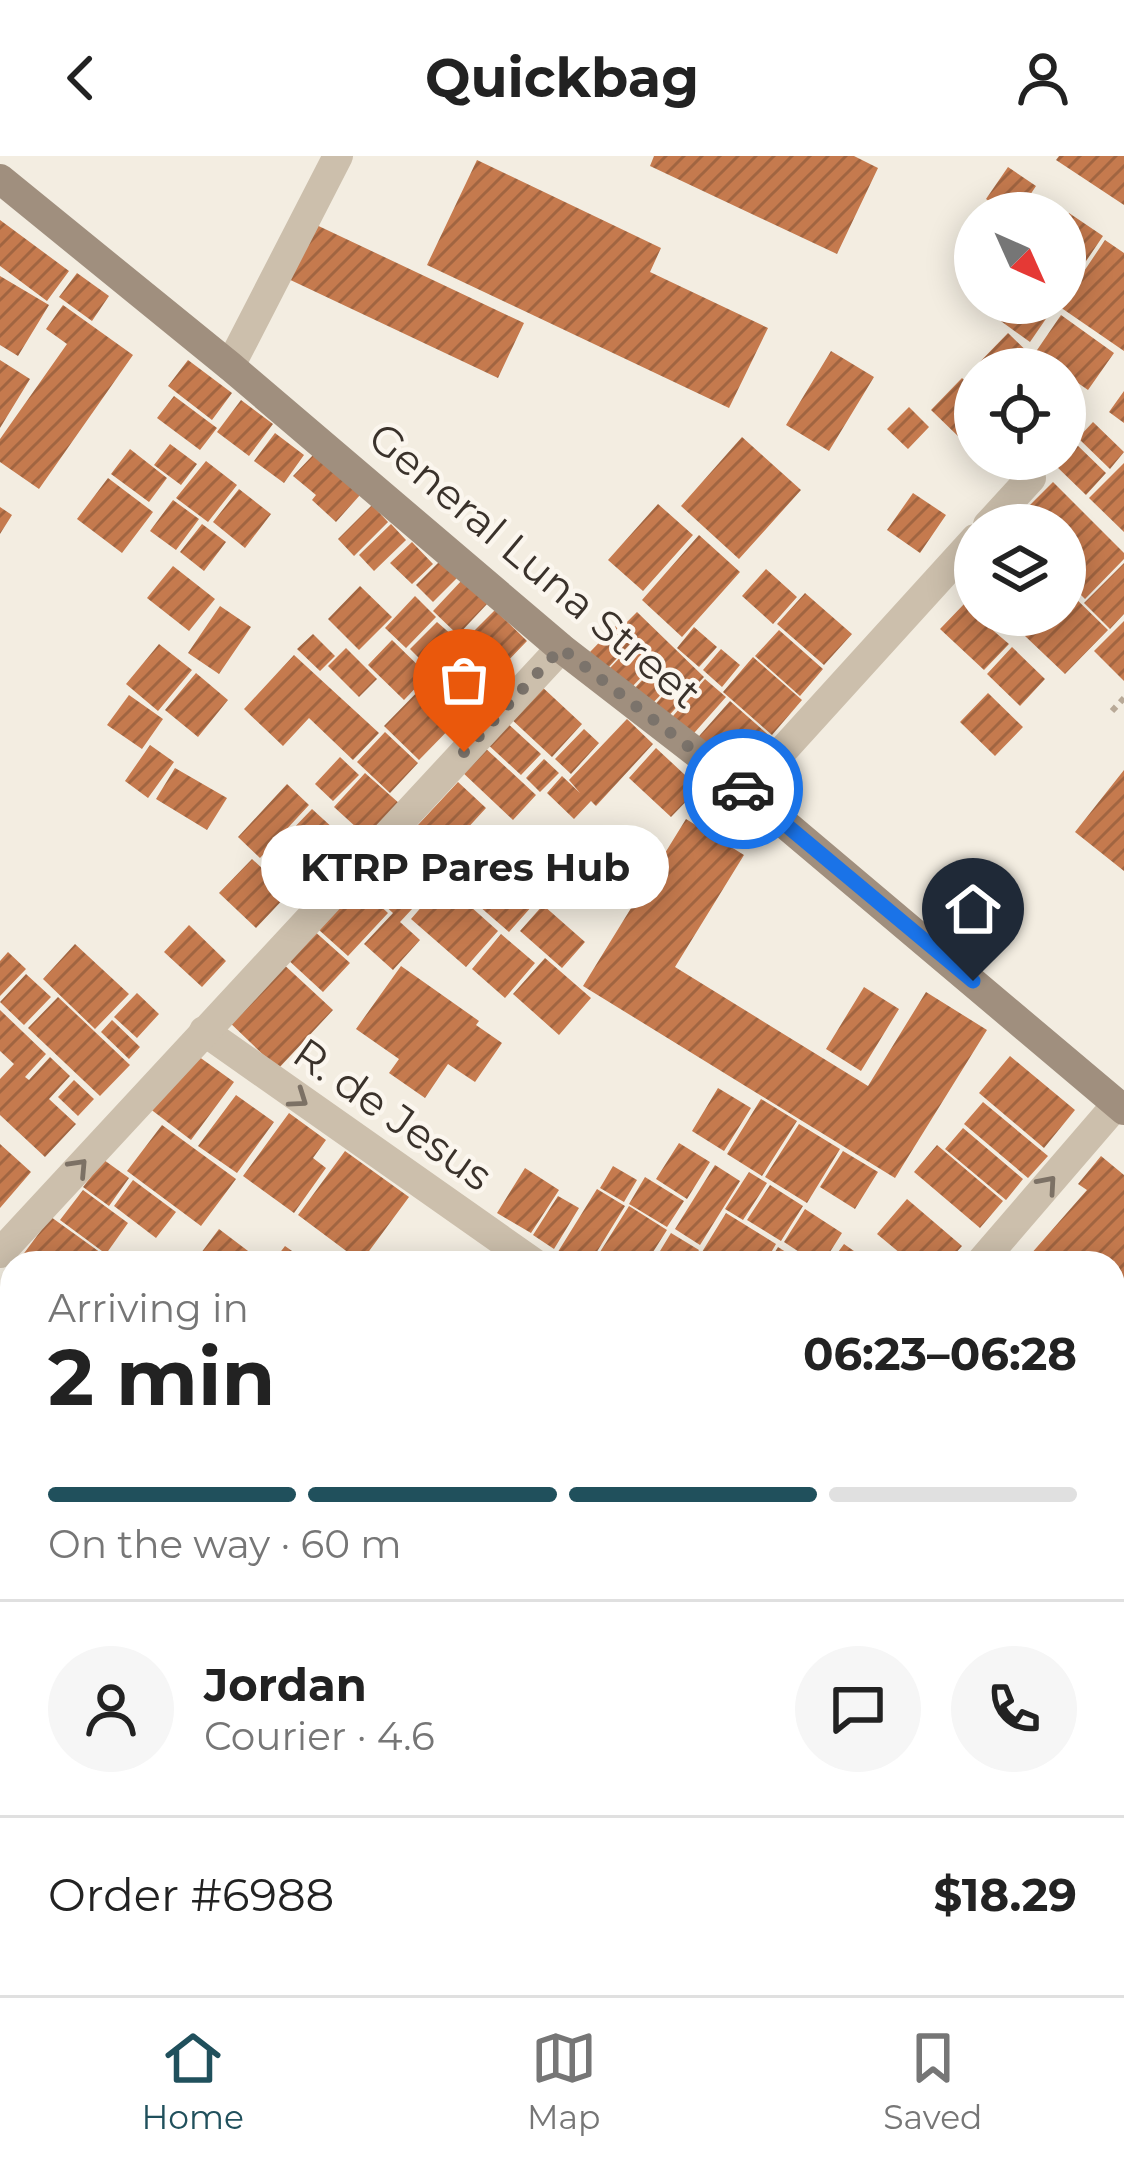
<!DOCTYPE html>
<html lang="en">
<head>
<meta charset="utf-8">
<style>
	:root { --surface:#fff; --page:#f6f6f6; --text:#222; --muted:#767676; --line:#e0e0e0; --accent:#20505c }
	body { margin:0; font-family:Montserrat,sans-serif; background:var(--page); color:var(--text); height:100vh; display:flex; flex-direction:column; font-size:45px; white-space:nowrap }
	* { box-sizing:border-box; margin:0 }
	p { font-size:39px; color:var(--muted) }
	.icon { flex:none; width:66px; height:66px; fill:none; stroke:currentColor; stroke-width:2; stroke-linecap:round; stroke-linejoin:round }
	.map { position:relative; flex:1; overflow:hidden }
	.details { position:absolute; left:0px; top:1095px; width:1125px; height:744px; display:flex; flex-direction:column; background:var(--surface); border-radius:36px 36px 0 0; box-shadow:0 6px 30px #0003 }
	.details>* { flex:none }
	.needle { width:78px; rotate:135deg }
	.fabs { position:absolute; left:954px; top:36px; display:grid; gap:24px }
	.fabs a { display:grid; place-items:center; width:132px; height:132px; border-radius:50%; background:var(--surface); box-shadow:0 6px 30px #0003; font-size:60px }
	.pin { position:absolute; display:grid; place-items:center; width:102px; height:102px; color:#fff; margin:-123px -51px; border-radius:50% 50% 50% 0; rotate:-45deg; box-shadow:0 0 12px #0007 }
	.pin .icon { rotate:45deg }
	.courier { position:absolute; display:grid; place-items:center; width:120px; height:120px; margin:-60px; border:9px solid #1a73e8; border-radius:50%; background:#fff; color:#222; box-shadow:0 3px 15px #0007 }
	.bubble { position:absolute; height:84px; border-radius:42px; background:var(--surface); box-shadow:0 6px 30px #0003; font-size:39px; font-weight:700; line-height:84px; text-align:center }
	.headline em { font-style:normal; font-weight:700 }
	.headline div { display:flex; flex-direction:column-reverse }
	.headline { display:flex; align-items:center; justify-content:space-between; height:204px; padding:0 48px }
	h1 { font-size:78px; font-weight:700; line-height:90px }
	.bar { display:grid; grid-template-columns:repeat(4,1fr); gap:18px 12px; align-content:center; height:144px; padding:0 48px }
	.bar i { height:15px; border-radius:9px; background:var(--line) }
	.bar .on { background:var(--accent) }
	.bar p { grid-column:span 4 }
	.line { display:flex; align-items:center; gap:30px; padding:0 48px; border-top:3px solid var(--line) }
	.line div { flex:1 }
	.round { display:grid; place-items:center; flex:none; width:126px; height:126px; border-radius:63px; background:var(--page) }
	header { display:flex; justify-content:space-between; align-items:center; height:156px; padding:0 48px; background:var(--surface); font-size:54px; font-weight:700 }
	.tabs { display:flex; justify-content:space-around; align-items:center; height:168px; border-top:3px solid var(--line); background:var(--surface); font-size:33px; color:var(--muted) }
	.tabs a { display:grid; justify-items:center; gap:6px }
	.tabs .on { color:var(--accent) }
	.map>svg:first-child { display:block }
</style>
</head>
<body>
<header><svg class="icon" aria-label="back" viewBox="0 0 24 24"><path d="M15 5l-7 7 7 7"/></svg>Quickbag<svg class="icon" aria-label="person" viewBox="0 0 24 24"><circle cx="12" cy="8" r="4"/><path d="M4 21q1-7 8-7t8 7"/></svg></header>
<div class="map">
<svg width="1124" height="1839" viewBox="0 0 1124 1839">
	<defs>
		<pattern id="building-hatch" width="6" height="6" patternUnits="userSpaceOnUse" patternTransform="scale(3)"><rect width="6" height="6" fill="#c57a4e"/><path d="M-1 1l2-2M0 6l6-6M5 7l2-2" fill="none" stroke="#a16541"/></pattern>
	</defs>
	<rect width="100%" height="100%" fill="#f3ede1"/>
	<g fill="none" stroke-linecap="round" stroke-linejoin="round">
		<!-- stream -->
		<path stroke="#80a8b1" stroke-width="10" d="M 0,1374 L 12,1377
			M 968,1827 L 971,1839"/>
	</g>
	<!-- building -->
	<path fill="url(#building-hatch)" d="M 654,0 L 854,0 L 878,12 L 837,98 L 650,10 Z
		M 1059,0 L 1124,0 L 1124,49 L 1056,4 Z
		M 477,4 L 661,92 L 650,116 L 768,172 L 729,252 L 427,109 Z
		M 1008,11 L 1036,30 L 1018,57 L 1006,57 L 986,43 Z
		M 1030,44 L 1050,57 L 1022,57 Z
		M 1069,57 L 1103,80 L 1072,126 L 1065,122 L 1065,63 Z
		M 0,64 L 69,115 L 47,145 L 0,110 Z
		M 308,65 L 524,167 L 498,222 L 282,120 Z
		M 1105,84 L 1124,97 L 1124,195 L 1060,151 Z
		M 77,117 L 109,140 L 92,165 L 59,141 Z
		M 0,120 L 49,149 L 18,200 L 0,189 Z
		M 1010,147 L 1042,147 L 1052,154 L 1030,186 L 998,163 Z
		M 63,149 L 133,199 L 39,333 L 0,306 L 0,283 L 67,188 L 46,173 Z
		M 1061,159 L 1114,197 L 1088,234 L 1065,218 L 1065,213 L 1058,213 L 1035,197 Z
		M 1008,177 L 1038,206 L 1032,213 L 975,213 L 975,221 L 970,216 Z
		M 831,195 L 874,221 L 829,295 L 786,269 Z
		M 0,204 L 30,223 L 0,272 Z
		M 188,204 L 232,237 L 212,264 L 168,230 Z
		M 962,222 L 975,234 L 975,266 L 960,282 L 931,254 Z
		M 1124,235 L 1124,267 L 1109,256 Z
		M 174,240 L 217,272 L 200,294 L 157,262 Z
		M 241,244 L 273,268 L 249,300 L 217,276 Z
		M 909,251 L 929,271 L 908,293 L 887,273 Z
		M 1093,266 L 1124,296 L 1110,313 L 1078,282 Z
		M 275,277 L 304,299 L 284,327 L 254,305 Z
		M 742,281 L 801,334 L 739,403 L 681,350 Z
		M 1075,287 L 1106,317 L 1086,339 L 1054,308 L 1065,303 L 1065,296 Z
		M 170,288 L 197,308 L 181,329 L 154,309 Z
		M 130,293 L 167,322 L 149,346 L 111,318 Z
		M 314,298 L 360,339 L 336,366 L 312,344 L 316,339 L 293,320 Z
		M 206,305 L 237,329 L 208,366 L 176,342 Z
		M 1124,307 L 1124,376 L 1089,342 Z
		M 108,322 L 153,356 L 122,397 L 77,363 Z
		M 1053,326 L 1124,397 L 1124,403 L 1085,443 L 1065,423 L 1065,369 L 1010,369 Z
		M 239,333 L 271,358 L 245,392 L 213,366 Z
		M 913,337 L 946,359 L 920,397 L 887,374 Z
		M 173,344 L 199,363 L 176,394 L 150,375 Z
		M 658,348 L 693,379 L 643,435 L 608,404 Z
		M 372,349 L 388,366 L 354,400 L 338,383 Z
		M 0,351 L 12,359 L 0,378 Z
		M 202,368 L 226,386 L 204,415 L 180,396 Z
		M 391,368 L 406,384 L 374,415 L 359,399 Z
		M 699,379 L 740,416 L 682,481 L 642,444 Z
		M 412,386 L 433,408 L 412,428 L 390,407 Z
		M 441,404 L 458,421 L 433,446 L 416,429 Z
		M 1124,407 L 1124,458 L 1110,473 L 1084,447 Z
		M 173,410 L 215,443 L 189,475 L 147,442 Z
		M 766,413 L 797,441 L 773,468 L 742,440 Z
		M 975,413 L 975,449 L 957,431 Z
		M 463,423 L 488,447 L 458,479 L 433,455 Z
		M 360,430 L 392,461 L 359,494 L 328,463 Z
		M 1069,436 L 1108,474 L 1065,518 L 1025,480 L 1046,459 L 1065,459 Z
		M 805,437 L 852,478 L 824,509 L 777,468 Z
		M 415,440 L 436,461 L 406,492 L 385,472 Z
		M 966,446 L 975,459 L 1009,488 L 984,514 L 940,473 Z
		M 220,450 L 251,471 L 219,518 L 188,497 Z
		M 495,454 L 527,485 L 497,516 L 465,484 Z
		M 637,456 L 704,521 L 664,565 L 651,553 L 675,526 L 633,485 L 608,512 L 590,496 L 615,470 L 619,474 Z
		M 1124,465 L 1124,525 L 1094,495 Z
		M 437,466 L 453,480 L 425,508 L 410,493 Z
		M 694,471 L 717,491 L 699,511 L 677,492 Z
		M 779,474 L 823,513 L 800,540 L 755,500 Z
		M 313,478 L 335,500 L 320,515 L 297,493 Z
		M 455,482 L 479,505 L 449,536 L 425,512 Z
		M 392,484 L 428,519 L 404,544 L 368,509 Z
		M 159,488 L 192,514 L 158,555 L 126,528 Z
		M 632,489 L 654,508 L 630,533 L 609,513 Z
		M 1012,491 L 1045,523 L 1020,550 L 987,518 Z
		M 346,492 L 377,523 L 359,541 L 328,510 Z
		M 721,493 L 740,509 L 722,531 L 703,514 Z
		M 294,499 L 379,577 L 353,604 L 309,562 L 283,590 L 244,553 Z
		M 753,501 L 802,544 L 772,579 L 723,536 Z
		M 655,510 L 673,526 L 650,550 L 633,534 Z
		M 478,514 L 496,532 L 471,557 L 453,540 Z
		M 196,517 L 228,544 L 198,581 L 165,554 Z
		M 705,523 L 726,541 L 687,585 L 667,567 Z
		M 428,525 L 462,560 L 419,604 L 384,570 Z
		M 540,529 L 582,568 L 552,601 L 509,561 Z
		M 988,537 L 1023,571 L 995,600 L 960,566 Z
		M 129,539 L 163,563 L 142,593 L 107,569 Z
		M 730,545 L 773,583 L 736,625 L 693,587 Z
		M 627,563 L 653,588 L 596,650 L 591,645 L 574,663 L 547,637 L 562,620 L 580,637 L 569,624 Z
		M 504,564 L 541,598 L 521,619 L 484,585 Z
		M 584,573 L 599,587 L 571,618 L 555,603 Z
		M 385,576 L 418,607 L 390,637 L 357,606 Z
		M 150,589 L 174,606 L 148,642 L 125,625 Z
		M 483,590 L 536,639 L 513,664 L 460,614 Z
		M 656,592 L 699,632 L 671,661 L 629,622 Z
		M 340,601 L 359,619 L 333,645 L 315,628 Z
		M 544,603 L 559,617 L 540,636 L 526,622 Z
		M 175,612 L 227,642 L 207,674 L 156,643 Z
		M 1124,614 L 1124,715 L 1075,676 Z
		M 365,617 L 400,648 L 368,682 L 334,651 Z
		M 458,626 L 486,652 L 464,676 L 474,686 L 400,766 L 420,784 L 393,814 L 364,788 L 393,757 L 362,729 Z
		M 287,628 L 309,649 L 260,702 L 238,681 Z
		M 312,653 L 345,683 L 296,735 L 263,704 Z
		M 686,663 L 744,699 L 675,811 L 868,930 L 926,836 L 987,874 L 895,1022 L 583,830 Z
		M 518,675 L 564,714 L 509,776 L 464,737 Z
		M 252,703 L 289,737 L 256,772 L 219,737 Z
		M 443,726 L 498,775 L 466,811 L 411,763 Z
		M 359,730 L 388,757 L 348,800 L 319,774 Z
		M 543,749 L 585,786 L 562,812 L 520,775 Z
		M 189,769 L 226,805 L 202,831 L 164,796 Z
		M 312,773 L 350,807 L 323,836 L 286,802 Z
		M 501,778 L 535,807 L 505,842 L 472,813 Z
		M 75,788 L 129,838 L 95,873 L 43,823 Z
		M 8,796 L 26,813 L 0,840 L 0,805 Z
		M 545,802 L 591,842 L 559,879 L 513,838 Z
		M 280,805 L 333,854 L 278,913 L 226,863 Z
		M 401,810 L 479,865 L 476,869 L 502,887 L 475,926 L 448,908 L 425,942 L 389,917 L 399,903 L 356,873 Z
		M 26,818 L 51,841 L 24,869 L 0,846 Z
		M 864,831 L 899,853 L 861,915 L 826,893 Z
		M 137,837 L 159,858 L 137,882 L 114,861 Z
		M 58,841 L 130,909 L 100,940 L 28,872 Z
		M 0,854 L 46,898 L 25,921 L 29,924 L 50,901 L 70,920 L 49,943 L 76,968 L 45,1001 L 0,959 L 0,923 L 14,908 L 0,895 Z
		M 112,864 L 140,891 L 129,903 L 101,876 Z
		M 191,895 L 234,926 L 191,984 L 149,952 Z
		M 1010,900 L 1075,954 L 1044,992 L 979,937 Z
		M 74,924 L 94,943 L 78,960 L 58,941 Z
		M 718,932 L 751,952 L 724,995 L 692,975 Z
		M 236,939 L 274,966 L 237,1017 L 198,990 Z
		M 761,943 L 797,965 L 762,1020 L 727,998 Z
		M 983,946 L 1048,1000 L 1028,1022 L 964,968 Z
		M 289,957 L 326,984 L 313,1002 L 326,1012 L 294,1057 L 243,1020 Z
		M 799,968 L 840,993 L 807,1047 L 765,1021 Z
		M 162,969 L 236,1023 L 201,1070 L 127,1015 Z
		M 963,972 L 1023,1023 L 1006,1044 L 945,993 Z
		M 679,987 L 710,1006 L 687,1043 L 656,1023 Z
		M 0,988 L 31,1016 L 0,1052 Z
		M 937,989 L 1003,1045 L 980,1072 L 914,1016 Z
		M 345,995 L 409,1041 L 361,1106 L 298,1059 Z
		M 843,995 L 878,1016 L 855,1053 L 820,1031 Z
		M 1101,1000 L 1124,1019 L 1124,1255 L 1113,1248 L 1113,1107 L 1023,1107 L 1087,1034 L 1078,1028 Z
		M 104,1004 L 129,1022 L 109,1050 L 83,1031 Z
		M 715,1009 L 740,1025 L 700,1089 L 675,1073 Z
		M 613,1010 L 637,1024 L 624,1046 L 600,1032 Z
		M 525,1012 L 559,1034 L 531,1077 L 497,1057 Z
		M 749,1016 L 767,1027 L 743,1064 L 725,1053 Z
		M 645,1021 L 684,1045 L 667,1071 L 629,1048 Z
		M 133,1024 L 176,1056 L 156,1082 L 114,1050 Z
		M 770,1029 L 803,1050 L 781,1085 L 747,1064 Z
		M 597,1033 L 625,1050 L 590,1107 L 551,1107 Z
		M 83,1034 L 128,1067 L 106,1098 L 60,1064 Z
		M 558,1040 L 579,1052 L 554,1093 L 533,1079 Z
		M 907,1043 L 962,1090 L 947,1107 L 912,1107 L 877,1078 Z
		M 629,1050 L 667,1074 L 646,1107 L 593,1107 Z
		M 805,1053 L 842,1077 L 823,1107 L 816,1107 L 784,1086 Z
		M 726,1057 L 776,1088 L 765,1107 L 721,1107 L 702,1096 Z
		M 51,1061 L 115,1107 L 32,1107 L 22,1100 Z
		M 219,1073 L 264,1107 L 206,1107 L 198,1101 Z
		M 671,1077 L 699,1094 L 691,1107 L 668,1107 L 657,1100 Z
		M 844,1088 L 871,1107 L 830,1107 Z
		M 285,1090 L 309,1107 L 272,1107 Z
		M 778,1091 L 803,1107 L 768,1107 Z
		M 12,1139 L 12,1168 L 0,1159 Z
		M 0,1202 L 12,1213 L 12,1282 L 0,1271 Z
		M 1113,1263 L 1124,1271 L 1124,1340 L 1113,1332 Z
		M 0,1276 L 12,1288 L 12,1313 L 0,1326 Z
		M 1113,1338 L 1124,1346 L 1124,1357 L 1113,1370 Z
		M 0,1393 L 12,1399 L 12,1442 L 0,1466 Z
		M 1113,1432 L 1124,1441 L 1124,1453 L 1113,1466 Z
		M 0,1505 L 12,1510 L 12,1570 L 0,1585 Z
		M 12,1577 L 12,1684 L 0,1697 L 0,1594 Z
		M 1120,1619 L 1124,1622 L 1124,1667 L 1113,1656 L 1113,1626 Z
		M 1113,1688 L 1124,1699 L 1124,1839 L 1094,1839 L 1082,1827 L 1113,1827 Z
		M 12,1755 L 12,1785 L 0,1772 L 0,1767 Z
		M 0,1778 L 12,1790 L 12,1827 L 48,1827 L 52,1831 L 44,1839 L 8,1839 L 0,1830 Z
		M 70,1827 L 98,1827 L 103,1832 L 96,1839 L 58,1839 Z
		M 182,1827 L 217,1827 L 228,1839 L 169,1839 Z
		M 223,1827 L 287,1827 L 274,1839 L 235,1839 Z
		M 343,1827 L 390,1827 L 401,1839 L 331,1839 Z
		M 405,1827 L 433,1827 L 421,1839 Z
		M 437,1827 L 484,1827 L 471,1839 L 425,1839 Z
		M 491,1827 L 499,1827 L 511,1839 L 478,1839 Z
		M 549,1827 L 654,1827 L 642,1839 L 561,1839 Z
		M 684,1827 L 775,1827 L 781,1833 L 775,1839 L 671,1839 Z
		M 887,1827 L 925,1827 L 934,1836 L 875,1839 Z
		M 1039,1827 L 1063,1827 L 1052,1839 Z"/>
	<g fill="none" stroke-linecap="round" stroke-linejoin="round">
		<!-- path -->
		<path stroke="#b8a997" stroke-width="6" stroke-dasharray="6 6" stroke-linecap="butt" d="M 1112,555 L 1124,542"/>
		<!-- service -->
		<path stroke="#ccbfac" stroke-width="15" d="M 1113,1653 L 1124,1664
			M 945,1827 L 956,1839"/>
		<!-- minor -->
		<path stroke="#ccbfac" stroke-width="30" d="M 230,210 L 338,0
			M 988,369 L 1031,322
			M 746,635 L 975,383
			M 204,875 L 534,1107
			M 0,1744 L 12,1731
			M 131,1827 L 143,1839"/>
		<!-- tertiary -->
		<path stroke="#ccbfac" stroke-width="30" d="M 0,1097 L 561,492
			M 980,1107 L 1117,948
			M 0,1483 L 12,1487
			M 1113,1539 L 1124,1525
			M 519,1827 L 530,1839
			M 301,1839 L 313,1827
			M 839,1839 L 852,1827"/>
		<!-- secondary -->
		<path stroke="#a08f7e" stroke-width="30" d="M 0,23 L 230,210 L 561,492 L 746,635 L 1124,954"/>
	</g>
	<!-- one-way arrows -->
	<defs><path id="oneway-chevron" d="M-2-3.5L2.5 0L-2 3.5" fill="none" stroke-width="1.6" stroke-linecap="round" stroke-linejoin="round" transform="scale(3)"/></defs>
	<g stroke="#7c7165">
		<use href="#oneway-chevron" transform="translate(299 943) rotate(35)"/>
		<use href="#oneway-chevron" transform="translate(79 1011) rotate(-47)"/>
		<use href="#oneway-chevron" transform="translate(1048 1028) rotate(-49)"/>
	</g>
	<g fill="none" stroke-linecap="round" stroke-linejoin="round">
		<!-- done -->
		<path stroke="#7b736b" stroke-width="12" stroke-dasharray="0 21.6" d="M 464,596 L 561,492 L 743,633"/>
		<!-- route -->
		<path stroke="#1a73e8" stroke-width="15" d="M 743,633 L 973,825"/>
	</g>
	<g text-anchor="middle" dominant-baseline="central" stroke-width="9" stroke-linejoin="round" paint-order="stroke">
		<!-- street labels -->
		<g font-size="42" fill="#3a322b" stroke="#fbf6ee">
			<text transform="translate(535 409) rotate(40)">General Luna Street</text>
			<text transform="translate(393 958) rotate(35)">R. de Jesus</text>
		</g>
	</g>
</svg>
<div class="fabs">
<a><svg class="needle" viewBox="-14 -14 28 28"><path d="M0-13l5 13h-10z" fill="#e53935"/><path d="M0 13l5-13h-10z" fill="#767676"/></svg></a>
<a><svg class="icon" aria-label="locate" viewBox="0 0 24 24"><circle cx="12" cy="12" r="6"/><path d="M12 2v4M12 18v4M2 12h4M18 12h4"/></svg></a>
<a><svg class="icon" aria-label="layers" viewBox="0 0 24 24"><path d="M12 4l9 5-9 5-9-5zM3 14l9 5 9-5"/></svg></a>
</div>
<div class="pin" style="left:464px;top:596px;background:#ea580c"><svg class="icon" aria-label="bag" viewBox="0 0 24 24"><path d="M5 8h14l-1 12H6zM9 8a3 3 0 0 1 6 0"/></svg></div>
<div class="pin" style="left:973px;top:825px;background:#1f2937"><svg class="icon" aria-label="home" viewBox="0 0 24 24"><path d="M3 11l9-7 9 7M6 9v11h12V9"/></svg></div>
<div class="courier" style="left:743px;top:633px"><svg class="icon" aria-label="car" viewBox="0 0 24 24"><path d="M5 17H2v-5l4-1 3-4h7l3 4 3 1v5h-3M9 17h6M6 11h13"/><circle cx="7" cy="17" r="2"/><circle cx="17" cy="17" r="2"/></svg></div>
<div class="bubble" style="left:261px;top:669px;width:408px">KTRP Pares Hub</div>
<section class="details">
<div class="headline"><div><h1>2 min</h1><p>Arriving in</p></div><em>06:23–06:28</em></div>
<div class="bar"><i class="on"></i><i class="on"></i><i class="on"></i><i></i><p>On the way · 60 m</p></div>
<div class="line" style="height:216px"><a class="round"><svg class="icon" aria-label="person" viewBox="0 0 24 24"><circle cx="12" cy="8" r="4"/><path d="M4 21q1-7 8-7t8 7"/></svg></a><div><b>Jordan</b><p>Courier · 4.6</p></div><a class="round"><svg class="icon" aria-label="chat" viewBox="0 0 24 24"><path d="M4 5h16v11H9l-5 4z"/></svg></a><a class="round"><svg class="icon" aria-label="phone" viewBox="0 0 24 24"><path d="M5 4h4l2 5-3 2q2 4 5 5l2-3 5 2v4C11 20 4 13 5 4z"/></svg></a></div>
<div class="line" style="height:156px"><div>Order #6988</div><b>$18.29</b></div>
</section>
</div>
<nav class="tabs">
<a class="on"><svg class="icon" aria-label="home" viewBox="0 0 24 24"><path d="M3 11l9-7 9 7M6 9v11h12V9"/></svg>Home</a>
<a><svg class="icon" aria-label="map" viewBox="0 0 24 24"><path d="M3 6l6-2 6 2 6-2v14l-6 2-6-2-6 2zM9 4v14M15 6v14"/></svg>Map</a>
<a><svg class="icon" aria-label="saved" viewBox="0 0 24 24"><path d="M7 4h10v16l-5-4-5 4z"/></svg>Saved</a>
</nav>
</body>
</html>
